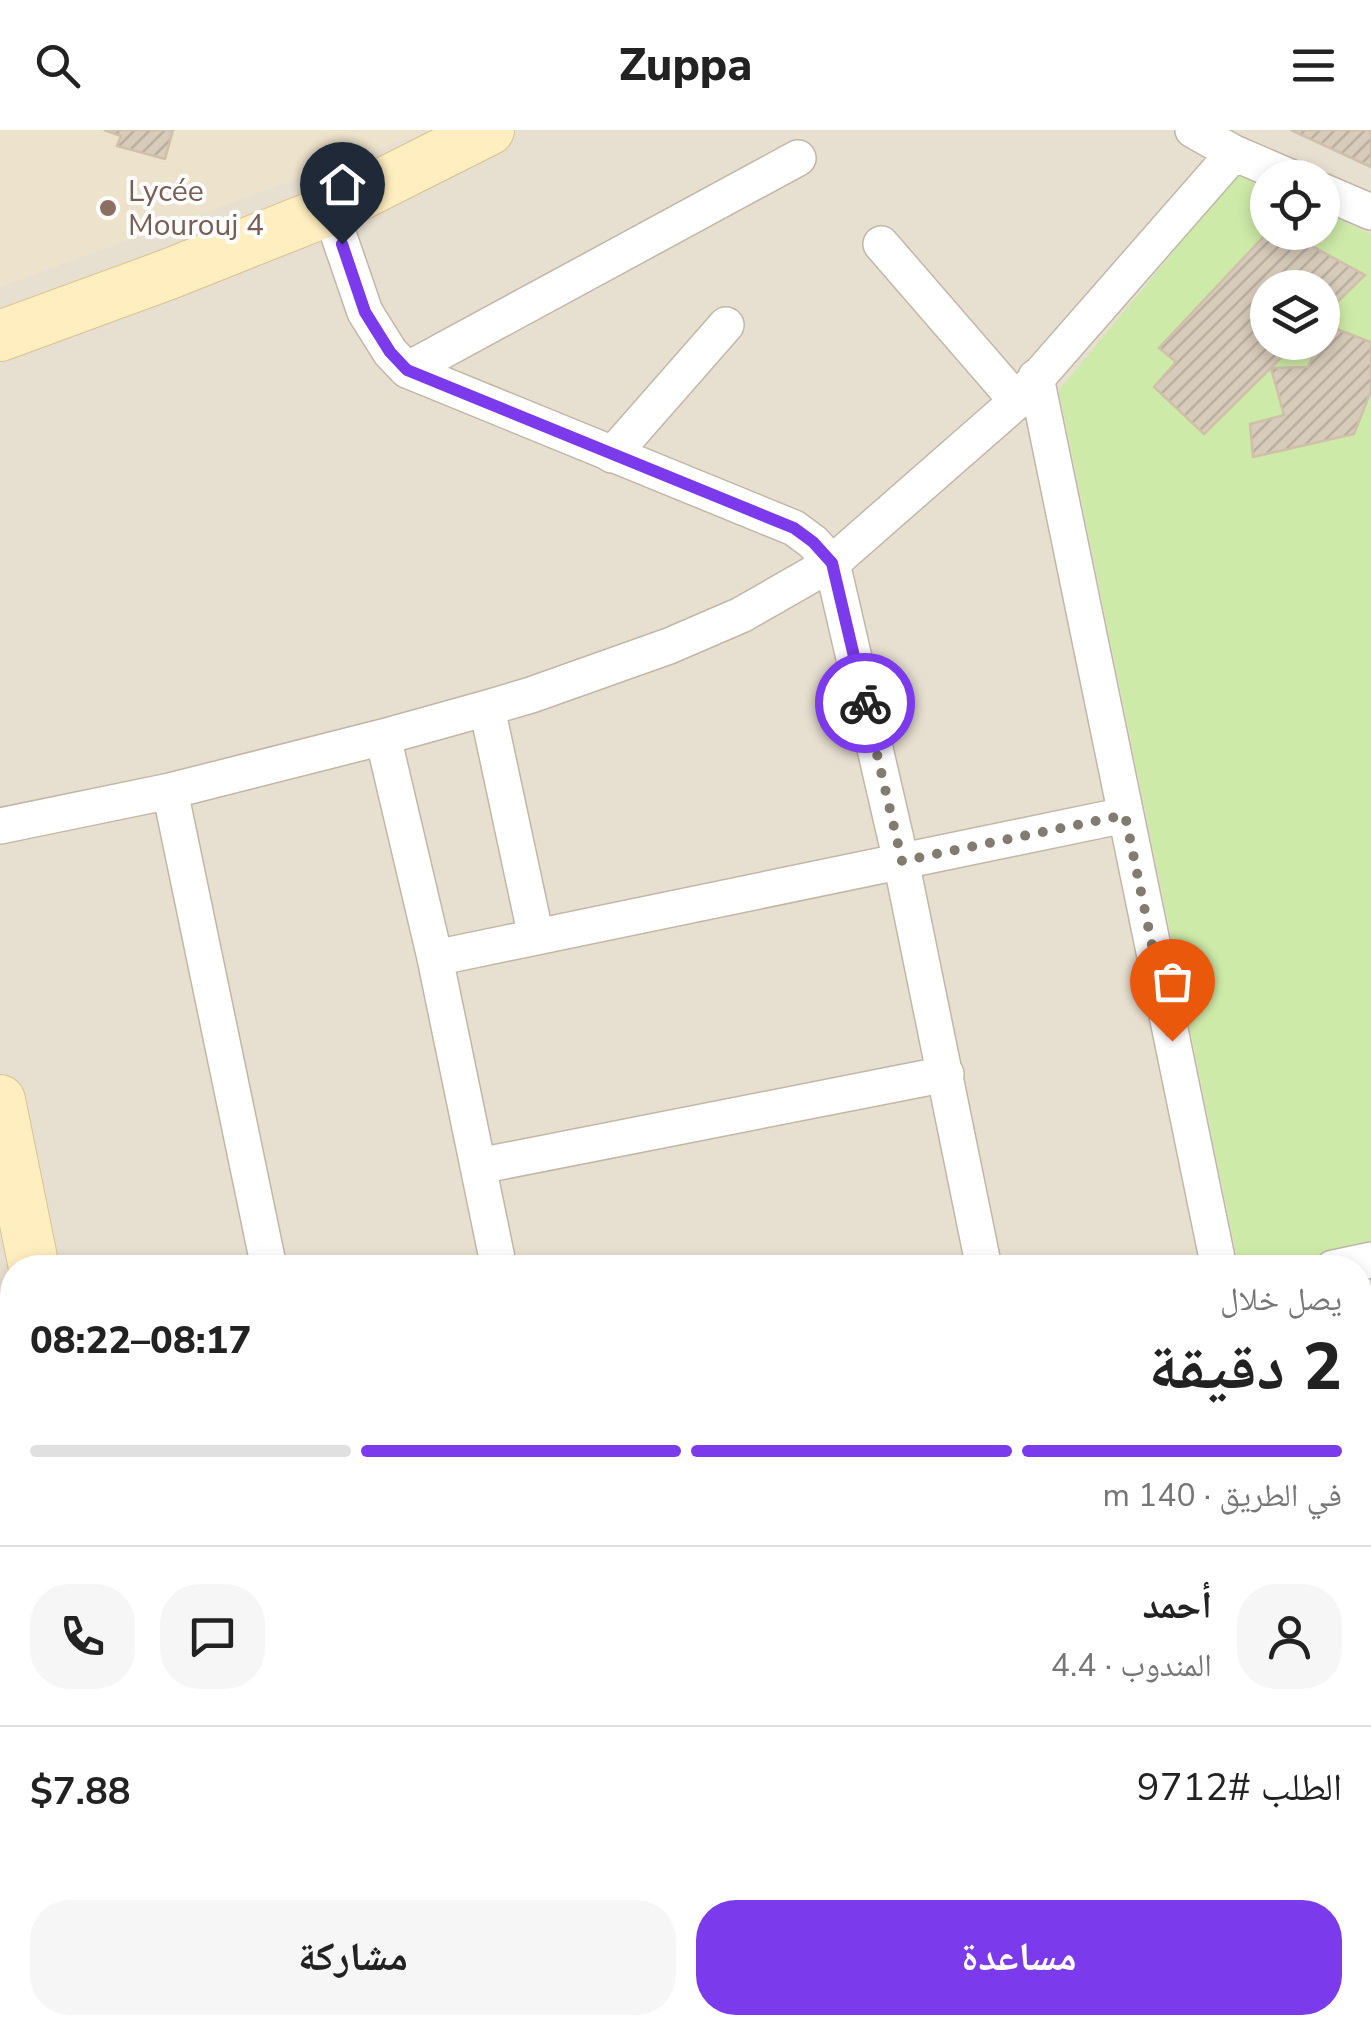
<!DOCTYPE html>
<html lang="ar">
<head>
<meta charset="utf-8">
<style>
	:root { --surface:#fff; --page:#f6f6f6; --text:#222; --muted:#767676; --line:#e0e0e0; --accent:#7c3aed }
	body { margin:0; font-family:"Nunito Sans","Noto Naskh Arabic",sans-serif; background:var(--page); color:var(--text); direction:rtl; height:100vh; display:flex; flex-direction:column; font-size:38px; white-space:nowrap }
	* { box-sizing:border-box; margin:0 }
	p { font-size:32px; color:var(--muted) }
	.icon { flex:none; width:55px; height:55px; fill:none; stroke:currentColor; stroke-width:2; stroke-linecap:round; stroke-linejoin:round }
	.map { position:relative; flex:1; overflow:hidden; direction:ltr }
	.sheet { position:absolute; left:0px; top:1125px; width:1372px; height:780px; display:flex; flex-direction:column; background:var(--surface); border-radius:40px 40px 0 0; box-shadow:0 5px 15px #0003; direction:rtl }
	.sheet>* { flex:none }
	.tools { position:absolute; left:1250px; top:30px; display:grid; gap:20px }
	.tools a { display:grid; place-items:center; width:90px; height:90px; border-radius:50%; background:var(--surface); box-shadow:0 5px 15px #0003; font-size:50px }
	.pin { position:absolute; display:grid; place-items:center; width:85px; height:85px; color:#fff; margin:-102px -42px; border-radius:50% 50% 50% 0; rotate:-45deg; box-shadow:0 0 10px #0007 }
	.pin .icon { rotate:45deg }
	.courier { position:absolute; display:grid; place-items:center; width:100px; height:100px; margin:-50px; border:8px solid #7c3aed; border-radius:50%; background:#fff; color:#222; box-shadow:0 2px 12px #0007 }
	.headline em { font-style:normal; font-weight:800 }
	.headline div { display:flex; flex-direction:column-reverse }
	.headline { display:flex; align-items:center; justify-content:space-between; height:170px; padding:0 30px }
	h1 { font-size:65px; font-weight:800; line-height:75px }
	.bar { display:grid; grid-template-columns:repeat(4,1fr); gap:15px 10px; align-content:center; height:120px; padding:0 30px }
	.bar i { height:12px; border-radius:8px; background:var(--line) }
	.bar .on { background:var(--accent) }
	.bar p { grid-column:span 4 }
	.line { display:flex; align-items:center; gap:25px; padding:0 30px; border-top:2px solid var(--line) }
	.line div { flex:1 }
	.round { display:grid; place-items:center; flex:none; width:105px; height:105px; border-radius:40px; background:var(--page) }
	.button { display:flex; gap:20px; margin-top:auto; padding:20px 30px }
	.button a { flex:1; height:115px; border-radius:40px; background:var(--accent); color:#fff; font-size:40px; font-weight:800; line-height:115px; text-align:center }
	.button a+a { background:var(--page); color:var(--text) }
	header { display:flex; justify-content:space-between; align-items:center; height:130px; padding:0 30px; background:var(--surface); font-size:45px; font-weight:800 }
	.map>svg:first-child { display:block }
</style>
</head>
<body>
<header><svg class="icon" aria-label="menu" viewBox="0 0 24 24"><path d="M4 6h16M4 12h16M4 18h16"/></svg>Zuppa<svg class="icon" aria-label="search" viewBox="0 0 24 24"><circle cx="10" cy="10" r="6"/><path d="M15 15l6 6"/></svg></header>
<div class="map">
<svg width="1371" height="1905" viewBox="0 0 1371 1905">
	<defs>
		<pattern id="grass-tufts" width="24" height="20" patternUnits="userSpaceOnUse" patternTransform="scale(2.5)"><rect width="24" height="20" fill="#ceeaa8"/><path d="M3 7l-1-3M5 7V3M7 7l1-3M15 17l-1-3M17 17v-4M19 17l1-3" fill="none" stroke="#b2ca91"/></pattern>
		<pattern id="building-hatch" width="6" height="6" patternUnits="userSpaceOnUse" patternTransform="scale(2.5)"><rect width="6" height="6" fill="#d7cbba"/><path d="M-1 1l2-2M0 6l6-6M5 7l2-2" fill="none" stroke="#baafa0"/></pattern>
	</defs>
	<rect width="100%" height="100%" fill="#f2ede2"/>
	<!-- residential -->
	<path fill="#e7dfd0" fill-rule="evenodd" d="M 0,0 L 1371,0 L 1371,1905 L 0,1905 ZM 1268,48 L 1322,48 L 1322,102 L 1268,102 ZM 1268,158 L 1322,158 L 1322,212 L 1268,212 ZM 12,1138 L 1360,1138 L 1360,1892 L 12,1892 Z"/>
	<!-- education -->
	<path fill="#ede2cb" d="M 0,0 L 432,0 L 0,157 Z"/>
	<!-- grass -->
	<path fill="url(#grass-tufts)" d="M 1371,1586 L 1371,1789 L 1360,1791 L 1360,1588 Z"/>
	<!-- pitch -->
	<path fill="#ceeaa8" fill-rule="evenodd" d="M 1239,43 L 1267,57 L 1268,102 L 1322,102 L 1323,82 L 1371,104 L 1371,1124 L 1305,1137 L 1239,1137 L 1059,260 ZM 1268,158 L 1322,158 L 1322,212 L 1268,212 Z"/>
	<!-- building -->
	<path fill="url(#building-hatch)" stroke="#d0c0aa" stroke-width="2.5" d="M 104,0 L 173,0 L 165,29 L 117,16 L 121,6 Z
		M 1291,0 L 1371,0 L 1371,37 Z
		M 1268,102 L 1286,102 L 1365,145 L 1322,187 L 1322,158 L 1268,158 L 1268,212 L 1297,212 L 1204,304 L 1154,257 L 1176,232 L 1159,218 Z
		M 1326,195 L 1371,212 L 1371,261 L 1354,304 L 1253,327 L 1250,294 L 1284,285 L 1271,238 L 1308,237 L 1319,212 L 1322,212 L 1322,204 Z"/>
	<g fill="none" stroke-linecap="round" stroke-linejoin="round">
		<!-- street casing -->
		<g stroke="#c1b7a7" stroke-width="38">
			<path id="street" d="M 1193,0 L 1234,23 L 1292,48
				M 1322,61 L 1371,82
				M 330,80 L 365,182 L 390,222 L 407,240 L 794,398 L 813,412 L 832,433 L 901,731 L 984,1138
				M 881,114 L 1017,271
				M 407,240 L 798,28
				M 1036,247 L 1219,1138
				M 612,325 L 726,195
				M 487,578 L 536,807
				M 383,607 L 435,828 L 499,1138
				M 170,661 L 269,1138
				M 0,696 L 170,661 L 383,607 L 487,578 L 531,565 L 669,516 L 741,485 L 832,433 L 1017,271 L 1234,23
				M 435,828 L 1125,685
				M 479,1036 L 946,944
				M 1333,1138 L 1371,1130
				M 1360,1351 L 1371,1348
				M 0,1418 L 12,1415
				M 1360,1571 L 1371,1569
				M 0,1739 L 12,1736
				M 1360,1812 L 1371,1810
				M 396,1892 L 398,1905
				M 584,1892 L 586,1905
				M 808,1892 L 810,1905
				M 42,1905 L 101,1892
				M 914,1905 L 974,1892"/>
		</g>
		<!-- secondary casing -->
		<g stroke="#d9c391" stroke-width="52">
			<path id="secondary" d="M 0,206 L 169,144 L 330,80 L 489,0
				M 0,970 L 34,1138
				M 188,1892 L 191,1905"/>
		</g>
		<!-- street -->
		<use href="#street" stroke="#fff" stroke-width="35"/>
		<!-- secondary -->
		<use href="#secondary" stroke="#ffeebf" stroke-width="50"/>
	</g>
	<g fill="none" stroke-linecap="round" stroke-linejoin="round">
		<!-- done -->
		<path stroke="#817b70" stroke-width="10" stroke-dasharray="0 18" d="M 865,573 L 902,731 L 1125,685 L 1172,911"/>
		<!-- route -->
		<path stroke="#7c3aed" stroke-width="12" d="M 342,114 L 365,182 L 390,222 L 407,240 L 794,398 L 813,412 L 832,433 L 865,573"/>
	</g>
	<!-- markers -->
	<circle fill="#8d6e63" stroke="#fff" stroke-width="4" cx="108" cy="78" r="10"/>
	<g text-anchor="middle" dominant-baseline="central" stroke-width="8" stroke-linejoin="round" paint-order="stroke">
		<!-- education labels -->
		<g font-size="30" fill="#785e54" stroke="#fff" text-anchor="start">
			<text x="128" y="61">Lycée<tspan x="128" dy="34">Mourouj 4</tspan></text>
		</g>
	</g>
</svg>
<div class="tools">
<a><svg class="icon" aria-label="locate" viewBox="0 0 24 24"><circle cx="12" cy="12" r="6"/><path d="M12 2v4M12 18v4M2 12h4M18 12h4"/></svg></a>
<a><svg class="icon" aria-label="layers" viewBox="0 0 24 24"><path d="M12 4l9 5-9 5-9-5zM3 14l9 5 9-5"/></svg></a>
</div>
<div class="pin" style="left:1172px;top:911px;background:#ea580c"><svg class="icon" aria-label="bag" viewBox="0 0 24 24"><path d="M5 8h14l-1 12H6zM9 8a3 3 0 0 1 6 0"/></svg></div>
<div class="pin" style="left:342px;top:114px;background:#1f2937"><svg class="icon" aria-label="home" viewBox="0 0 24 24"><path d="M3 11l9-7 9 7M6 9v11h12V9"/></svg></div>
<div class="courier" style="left:865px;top:573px"><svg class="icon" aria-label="bike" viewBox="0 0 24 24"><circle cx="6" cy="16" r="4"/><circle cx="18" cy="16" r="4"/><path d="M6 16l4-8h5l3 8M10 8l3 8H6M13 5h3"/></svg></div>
<section class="sheet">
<div class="headline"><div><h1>2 دقيقة</h1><p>يصل خلال</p></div><em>08:17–08:22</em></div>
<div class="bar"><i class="on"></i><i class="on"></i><i class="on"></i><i></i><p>في الطريق · 140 m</p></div>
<div class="line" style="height:180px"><a class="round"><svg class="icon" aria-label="person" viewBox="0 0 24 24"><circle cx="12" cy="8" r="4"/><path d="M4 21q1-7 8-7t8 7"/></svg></a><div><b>أحمد</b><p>المندوب · 4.4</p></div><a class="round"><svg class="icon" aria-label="chat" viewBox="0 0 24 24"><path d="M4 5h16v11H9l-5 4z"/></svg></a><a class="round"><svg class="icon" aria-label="phone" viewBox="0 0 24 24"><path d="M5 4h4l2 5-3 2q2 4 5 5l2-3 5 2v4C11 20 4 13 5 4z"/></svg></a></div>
<div class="line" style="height:130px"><div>الطلب #9712</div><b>$7.88</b></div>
<div class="button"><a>مساعدة</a><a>مشاركة</a></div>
</section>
</div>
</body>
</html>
